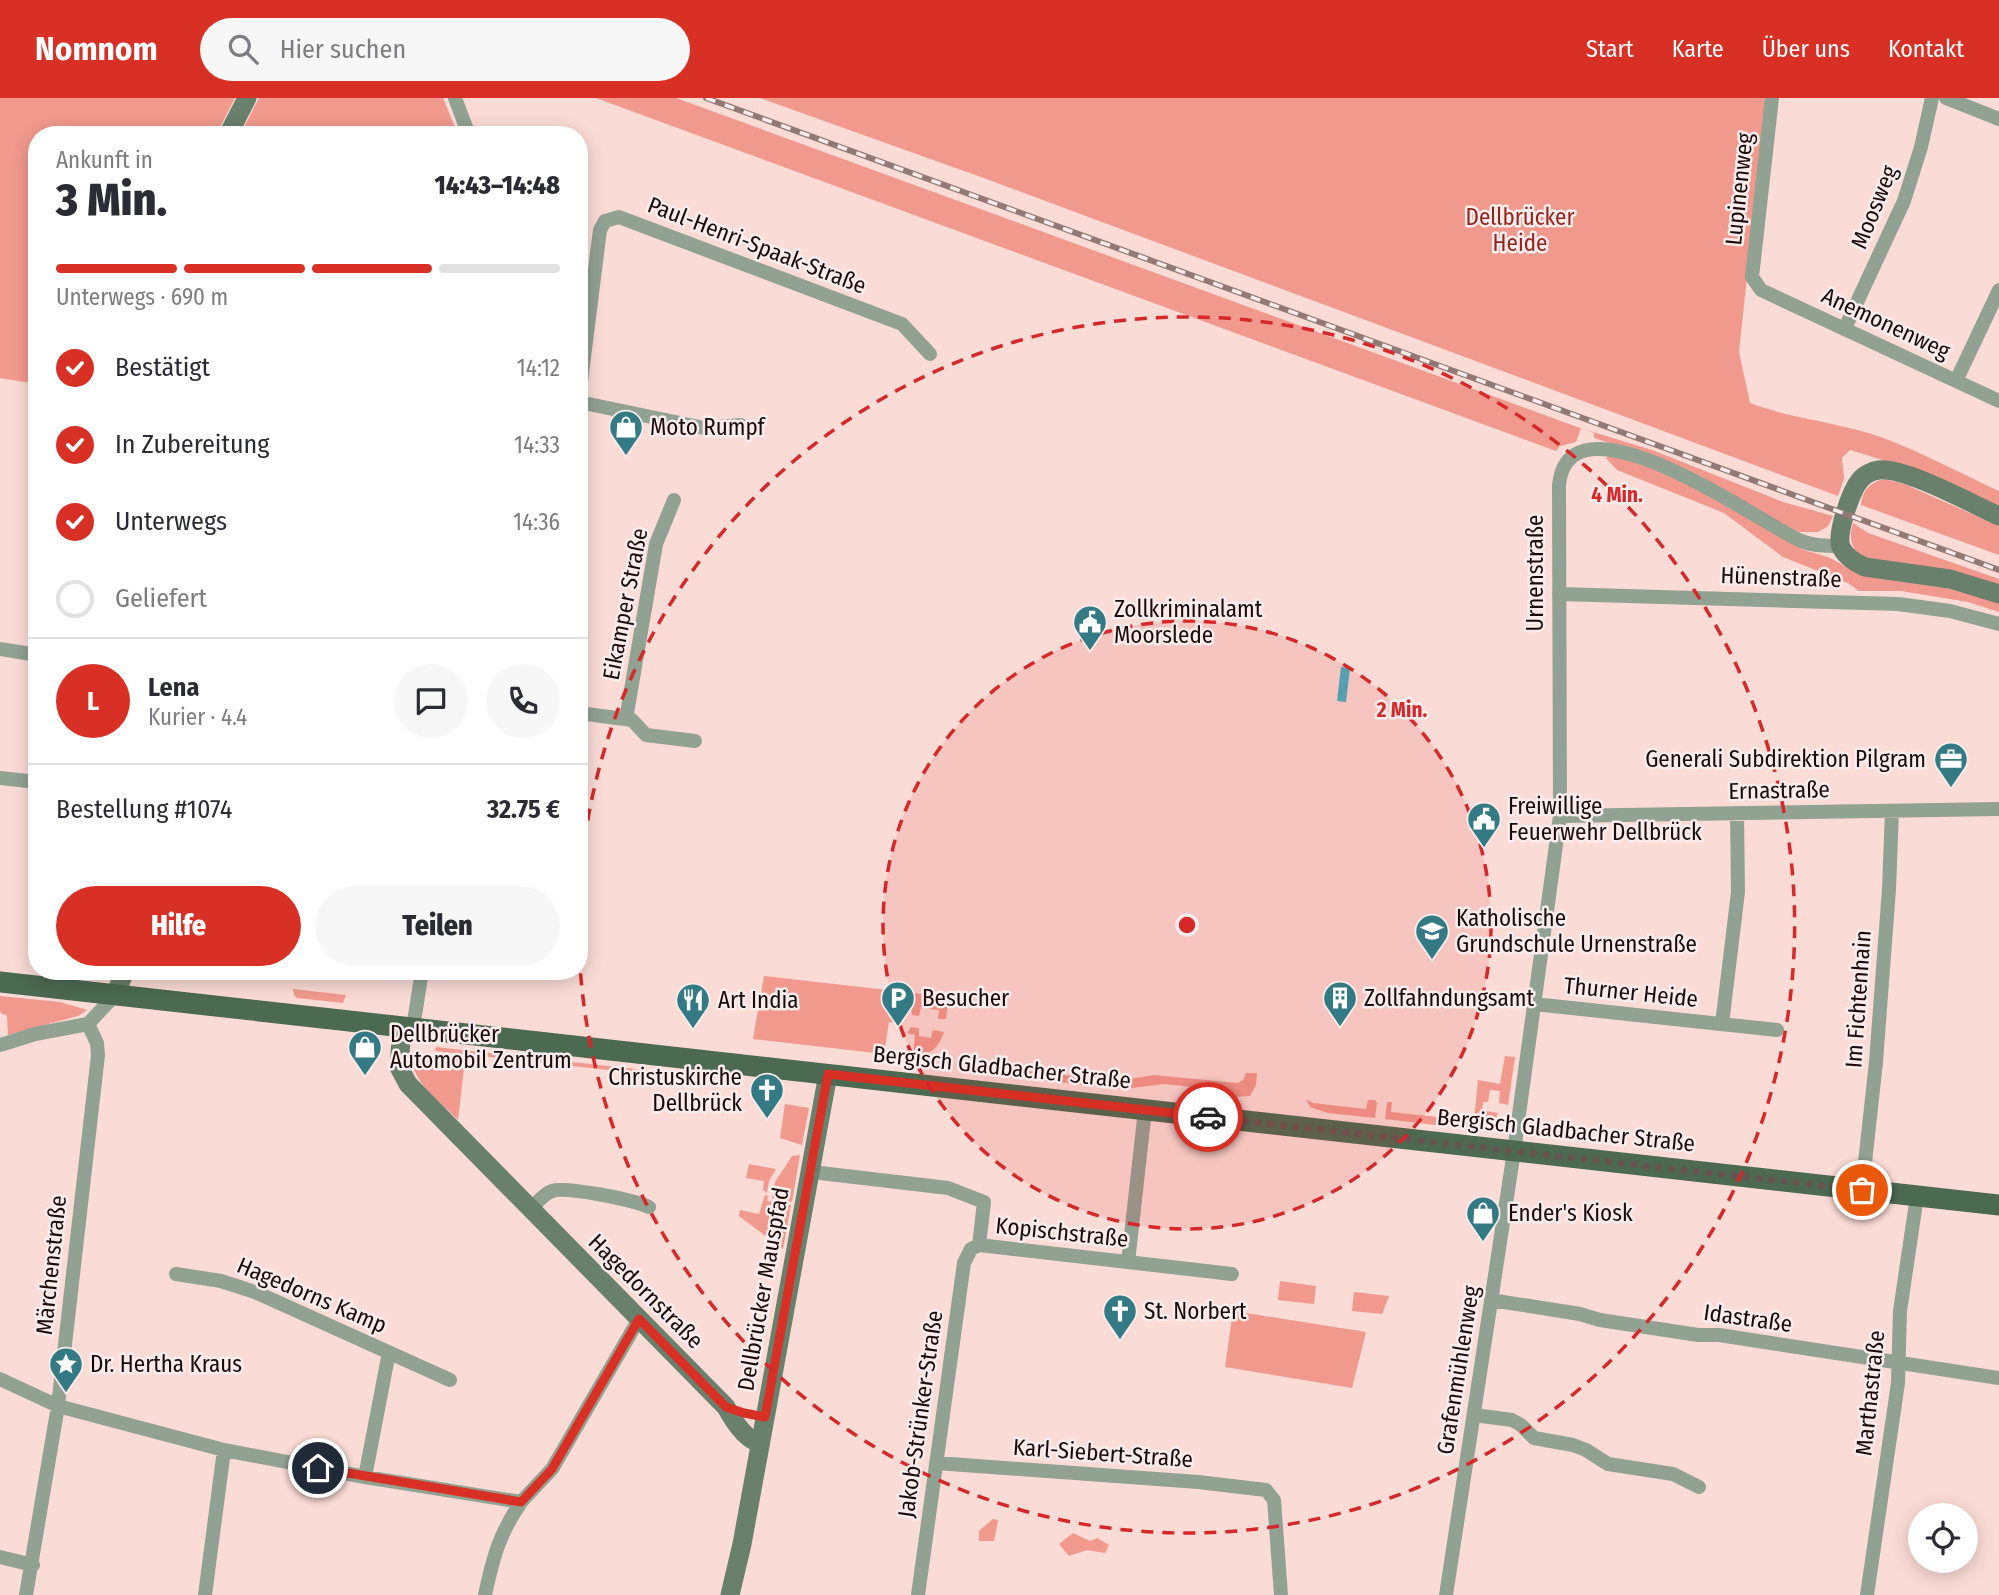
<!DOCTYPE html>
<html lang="de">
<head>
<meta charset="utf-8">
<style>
	:root { --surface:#fff; --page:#f7f7f7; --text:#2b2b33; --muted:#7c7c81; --line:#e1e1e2; --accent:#d93025 }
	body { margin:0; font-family:"Fira Sans Condensed",sans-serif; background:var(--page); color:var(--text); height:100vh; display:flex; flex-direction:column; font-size:26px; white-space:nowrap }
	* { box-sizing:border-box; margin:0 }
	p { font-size:23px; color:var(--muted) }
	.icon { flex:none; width:38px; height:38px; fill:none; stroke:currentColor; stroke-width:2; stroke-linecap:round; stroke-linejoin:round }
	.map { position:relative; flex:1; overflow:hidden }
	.panel { position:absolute; left:28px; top:28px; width:560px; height:854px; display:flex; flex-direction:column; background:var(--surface); border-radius:28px; box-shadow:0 4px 18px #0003 }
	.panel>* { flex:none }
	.tools { position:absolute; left:1908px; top:1405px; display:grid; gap:14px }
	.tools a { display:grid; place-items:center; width:70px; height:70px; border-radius:50%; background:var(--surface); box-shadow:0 4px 18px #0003; font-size:35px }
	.pin { position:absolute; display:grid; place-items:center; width:60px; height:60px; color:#fff; margin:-30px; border:4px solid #fff; border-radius:50%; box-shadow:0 2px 7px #0007 }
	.courier { position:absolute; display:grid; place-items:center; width:70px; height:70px; margin:-35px; border:5px solid #d93025; border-radius:50%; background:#fff; color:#222; box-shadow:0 2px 9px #0007 }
	.overview em { font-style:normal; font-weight:800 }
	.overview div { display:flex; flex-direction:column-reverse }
	.overview { display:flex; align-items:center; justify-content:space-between; height:119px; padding:0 28px }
	h1 { font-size:46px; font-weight:800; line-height:52px }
	.bar { display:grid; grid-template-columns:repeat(4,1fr); gap:10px 7px; align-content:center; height:84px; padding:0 28px }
	.bar i { height:9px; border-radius:5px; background:var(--line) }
	.bar .on { background:var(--accent) }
	.bar p { grid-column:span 4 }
	.line { display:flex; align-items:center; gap:18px; padding:0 28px; border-top:2px solid var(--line) }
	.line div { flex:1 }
	.round { display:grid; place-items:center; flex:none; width:74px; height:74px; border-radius:37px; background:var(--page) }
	ol { padding:0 28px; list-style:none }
	li { display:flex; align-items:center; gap:21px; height:77px }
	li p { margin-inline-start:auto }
	li .icon { padding:7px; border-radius:50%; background:var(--accent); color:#fff; stroke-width:4 }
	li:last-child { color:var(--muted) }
	li i { width:38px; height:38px; border:4px solid var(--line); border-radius:50% }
	.primary-button { display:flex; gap:14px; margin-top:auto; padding:14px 28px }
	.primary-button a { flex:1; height:80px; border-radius:42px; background:var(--accent); color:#fff; font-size:28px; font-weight:800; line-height:80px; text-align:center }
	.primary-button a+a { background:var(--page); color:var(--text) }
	header { display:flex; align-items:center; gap:42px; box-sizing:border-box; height:98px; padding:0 35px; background:var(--accent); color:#fff }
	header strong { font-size:33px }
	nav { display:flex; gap:38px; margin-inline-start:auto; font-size:24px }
	.search { width:490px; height:63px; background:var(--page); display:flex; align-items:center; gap:18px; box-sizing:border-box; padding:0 24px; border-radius:38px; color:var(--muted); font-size:26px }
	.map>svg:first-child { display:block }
</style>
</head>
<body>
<header>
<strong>Nomnom</strong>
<div class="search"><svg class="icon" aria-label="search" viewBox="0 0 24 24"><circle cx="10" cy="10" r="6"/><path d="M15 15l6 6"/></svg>Hier suchen</div>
<nav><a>Start</a><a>Karte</a><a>Über uns</a><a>Kontakt</a></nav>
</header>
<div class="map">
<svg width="1999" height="1497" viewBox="0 0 1999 1497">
	<rect width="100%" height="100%" fill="#fbdbd5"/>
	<!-- green -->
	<path fill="#f2998d" d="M 0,0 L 235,0 L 216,37 L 37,37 L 37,286 L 0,280 Z
		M 259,0 L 443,0 L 458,37 L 240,37 Z
		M 596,0 L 676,0 L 1383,258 L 1580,330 L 1652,352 L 1783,404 L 1833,418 L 1828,428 L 1818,434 L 1793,434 L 1700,378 L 1666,363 L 1594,340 L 1594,335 L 1581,330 L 1576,344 L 1560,348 L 1556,353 Z
		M 760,0 L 1766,0 L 1739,254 L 1750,305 C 1792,321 1838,324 1881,339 C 1921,354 1960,375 1999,393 L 1999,413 L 1902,368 L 1850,352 L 1842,360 L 1844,380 L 1838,398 L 992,83 Z
		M 1610,357 L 1659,372 L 1705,393 L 1804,452 L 1828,459 L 1858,475 L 1936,485 L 1999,503 L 1999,514 L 1968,504 L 1901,493 L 1859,493 L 1848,485 L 1783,459 L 1724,415 L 1617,372 L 1606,360 Z
		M 1884,381 L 1904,386 L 1999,428 L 1999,457 L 1861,407 C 1863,391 1870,385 1884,381 Z
		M 1853,425 L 1868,435 L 1999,481 L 1999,489 L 1860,458 C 1850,447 1849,439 1853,425 Z
		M 764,878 L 931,897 L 948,903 L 946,921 L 938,921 L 939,912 L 921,910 L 919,918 L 912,917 L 910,905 L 892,903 L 890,920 L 898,922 L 896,925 L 889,924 L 884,956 L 753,941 Z
		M 293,891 L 346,897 L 343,905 L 297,900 L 294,897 Z
		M 0,898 L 60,904 L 87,912 L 78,918 L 8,937 L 7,917 L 2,916 L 0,913 Z
		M 911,929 L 919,930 L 919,938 L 931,940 L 933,932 L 944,934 C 939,950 929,958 913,959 L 915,937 L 907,935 Z
		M 436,949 L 672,975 L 672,979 L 435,953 Z
		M 412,956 L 465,962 L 458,1022 C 441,1004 410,984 412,956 Z
		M 1505,958 L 1515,959 L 1508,1007 L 1499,1005 L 1500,993 L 1490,992 L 1488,1004 L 1483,1004 L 1482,1012 L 1498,1015 L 1495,1023 L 1487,1024 L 1486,1033 L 1385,1021 L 1387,1004 L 1392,1004 L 1391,1014 L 1474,1023 L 1478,982 L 1500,986 Z
		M 975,965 L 1024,973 L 1023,980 L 983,976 L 973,967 Z
		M 1030,973 L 1117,983 L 1154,977 L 1238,985 L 1243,982 L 1246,975 L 1257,975 L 1256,987 L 1250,998 L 1236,999 L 1220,992 L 1164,986 L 1124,991 L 1029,981 Z
		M 1306,1001 L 1313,1005 L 1366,1011 L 1368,1002 L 1375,1002 L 1377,1005 L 1375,1020 L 1328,1015 L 1310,1009 Z
		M 785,1006 L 809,1010 L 802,1047 L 780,1040 Z
		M 800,1057 L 792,1104 L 772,1100 L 775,1084 L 792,1058 Z
		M 749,1066 L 776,1071 L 769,1083 L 767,1095 L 763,1092 L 764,1083 L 746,1080 Z
		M 765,1097 L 768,1098 L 767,1103 L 791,1107 L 783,1151 L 739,1118 L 740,1112 L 759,1116 Z
		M 1280,1183 L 1316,1188 L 1314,1206 L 1278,1202 Z
		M 1354,1194 L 1389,1198 L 1382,1216 L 1352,1213 Z
		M 1233,1213 L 1366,1234 L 1352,1290 L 1225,1269 Z
		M 993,1421 L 998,1422 L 994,1443 L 979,1443 L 979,1433 Z
		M 1073,1435 L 1090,1443 L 1097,1440 L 1109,1447 L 1105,1455 L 1087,1452 L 1069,1458 L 1059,1446 Z"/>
	<!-- water -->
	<path fill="#42b1c1" d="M 1341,569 L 1350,570 L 1346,604 L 1337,603 Z"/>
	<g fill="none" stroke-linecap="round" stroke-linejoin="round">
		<!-- street -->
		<path stroke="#91a192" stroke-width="14" d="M 455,0 L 469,37
			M 1772,0 L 1752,179 L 1761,192 L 1999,303
			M 1946,0 L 1999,21
			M 1845,230 L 1904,103 L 1921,49 L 1932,0
			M 1956,283 L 1999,192
			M 579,299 L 600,132 L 605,123 L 619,119 L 902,226 L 930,256
			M 579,304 L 704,330 L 741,327
			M 1559,496 L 1898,506 L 1950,513 L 1999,526
			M 0,551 L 37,557
			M 579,615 L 632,622 L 646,637 L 695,643
			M 626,621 L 656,446 L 674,402
			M 0,680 L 37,684
			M 1560,718 L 1999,711
			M 1534,906 L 1777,932
			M 1722,926 L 1738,794 L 1737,716
			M 413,930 L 422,873
			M 0,947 L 35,936 L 88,926 L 115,897
			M 812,1074 L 948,1090 L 984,1104 L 979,1147
			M 1862,1092 L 1876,964 L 1889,791 L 1892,713
			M 531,1111 C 537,1105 543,1096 552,1093 C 566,1088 634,1102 649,1109
			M 979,1147 L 1232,1176
			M 1128,1164 L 1145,1012
			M 176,1176 L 221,1183 L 255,1194 L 450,1282
			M 1491,1202 L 1580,1216 L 1600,1222 L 1698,1237 L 1719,1237 L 1999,1280
			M 0,1281 L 58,1308 L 224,1352 L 365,1379 L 521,1404 L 552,1371 L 639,1221
			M 1474,1317 L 1512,1322 L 1521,1327 L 1534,1340 L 1573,1347 L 1586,1352 L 1608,1366 L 1673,1376 L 1699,1389
			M 937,1365 L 1198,1384 L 1266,1392 L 1274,1402 L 1281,1497
			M 365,1379 L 389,1254
			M 0,1459 L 33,1467
			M 26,1497 L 58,1308 L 98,957 L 97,945 L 88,926
			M 205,1497 L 224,1352
			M 485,1497 C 493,1459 499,1437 521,1404
			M 918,1497 L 964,1165 L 971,1151 L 979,1147
			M 1446,1497 L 1514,1053 L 1560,718 L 1559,387 C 1569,287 1761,425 1799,442 C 1812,448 1827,448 1841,448
			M 1867,1497 L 1898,1285 L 1900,1213 L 1917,1098"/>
		<!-- secondary -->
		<path stroke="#69806c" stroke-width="19" d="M 228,37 L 247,0
			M 1999,418 C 1972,406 1905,369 1879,372 C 1872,373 1864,377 1860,382 C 1851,393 1836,435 1841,449 C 1845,458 1856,465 1865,469 L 1950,481 L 1999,496
			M 115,897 L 125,873
			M 402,929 L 399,969 L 408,986 L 726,1309 C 733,1322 745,1342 760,1345
			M 730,1497 L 742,1446 L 828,976"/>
		<!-- primary -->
		<path stroke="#4c6951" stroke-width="21" d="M 0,884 L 1999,1107"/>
		<!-- rail casing -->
		<g stroke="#927975" stroke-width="6">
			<path id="rail" d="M 706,0 L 1999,472"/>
		</g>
		<!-- rail -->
		<use href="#rail" stroke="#f8edec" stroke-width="3.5" stroke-dasharray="10" stroke-linecap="butt"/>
	</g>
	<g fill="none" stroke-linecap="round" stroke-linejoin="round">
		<!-- done -->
		<path stroke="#695350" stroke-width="7" stroke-dasharray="0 12.6" d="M 1208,1019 L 1862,1092"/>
		<!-- route -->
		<path stroke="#d93025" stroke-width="9" d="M 318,1370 L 521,1404 L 552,1371 L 639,1221 L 726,1309 L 744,1315 L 765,1319 L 828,976 L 1208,1019"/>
	</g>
	<!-- distance rings -->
	<circle cx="1187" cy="827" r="304" fill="#d62828" fill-opacity=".12"/>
	<g fill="none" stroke="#d62828" stroke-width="3.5" stroke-dasharray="12 9">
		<circle cx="1187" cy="827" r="304"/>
		<path d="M579 806A608 608 0 1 1 579 848"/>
	</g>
	<!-- icons -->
	<defs>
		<g id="shop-pin" transform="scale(1.75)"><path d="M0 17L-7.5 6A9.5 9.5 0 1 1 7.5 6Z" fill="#337a85" stroke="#f8edec"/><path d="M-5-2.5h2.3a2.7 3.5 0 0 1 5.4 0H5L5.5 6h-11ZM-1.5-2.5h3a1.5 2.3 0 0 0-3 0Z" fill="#fff"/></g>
		<g id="civic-pin" transform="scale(1.75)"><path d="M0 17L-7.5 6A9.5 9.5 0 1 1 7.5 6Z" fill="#337a85" stroke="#f8edec"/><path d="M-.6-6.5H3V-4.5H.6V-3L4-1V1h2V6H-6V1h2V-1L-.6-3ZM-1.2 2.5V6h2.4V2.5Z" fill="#fff"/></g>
		<g id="office-pin" transform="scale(1.75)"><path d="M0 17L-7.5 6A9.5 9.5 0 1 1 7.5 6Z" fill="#337a85" stroke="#f8edec"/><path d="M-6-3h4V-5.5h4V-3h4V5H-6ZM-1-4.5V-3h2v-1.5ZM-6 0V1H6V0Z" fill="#fff"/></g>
		<g id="school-pin" transform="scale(1.75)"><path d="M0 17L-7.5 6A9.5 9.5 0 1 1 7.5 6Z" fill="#337a85" stroke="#f8edec"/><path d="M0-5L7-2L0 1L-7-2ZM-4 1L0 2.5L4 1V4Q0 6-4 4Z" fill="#fff"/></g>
		<g id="parking-pin" transform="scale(1.75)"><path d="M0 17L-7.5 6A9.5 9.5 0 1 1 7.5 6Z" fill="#337a85" stroke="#f8edec"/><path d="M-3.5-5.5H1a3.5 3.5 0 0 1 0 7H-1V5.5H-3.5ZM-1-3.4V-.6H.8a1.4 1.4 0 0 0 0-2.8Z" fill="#fff"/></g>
		<g id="building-pin" transform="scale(1.75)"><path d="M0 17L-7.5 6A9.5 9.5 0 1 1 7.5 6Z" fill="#337a85" stroke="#f8edec"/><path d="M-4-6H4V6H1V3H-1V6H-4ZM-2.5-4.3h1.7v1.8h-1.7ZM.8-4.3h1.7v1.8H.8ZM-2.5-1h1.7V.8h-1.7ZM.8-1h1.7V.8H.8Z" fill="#fff"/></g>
		<g id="restaurant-pin" transform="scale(1.75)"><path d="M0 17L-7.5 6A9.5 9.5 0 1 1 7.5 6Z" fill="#337a85" stroke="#f8edec"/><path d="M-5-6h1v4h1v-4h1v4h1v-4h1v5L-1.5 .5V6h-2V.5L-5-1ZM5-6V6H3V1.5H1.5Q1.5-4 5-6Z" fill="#fff"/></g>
		<g id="church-pin" transform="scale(1.75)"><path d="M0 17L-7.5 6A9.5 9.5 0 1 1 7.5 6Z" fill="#337a85" stroke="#f8edec"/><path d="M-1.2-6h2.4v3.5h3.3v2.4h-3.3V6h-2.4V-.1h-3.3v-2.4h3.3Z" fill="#fff"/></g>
		<g id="sight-pin" transform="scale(1.75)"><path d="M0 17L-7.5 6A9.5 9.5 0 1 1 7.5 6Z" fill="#337a85" stroke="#f8edec"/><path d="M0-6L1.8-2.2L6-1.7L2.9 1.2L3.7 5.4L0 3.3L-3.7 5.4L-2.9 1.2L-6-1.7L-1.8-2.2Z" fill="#fff"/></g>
	</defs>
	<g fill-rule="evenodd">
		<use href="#shop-pin" x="626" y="329"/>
		<use href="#civic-pin" x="1090" y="524"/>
		<use href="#office-pin" x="1951" y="661"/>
		<use href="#civic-pin" x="1484" y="721"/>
		<use href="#school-pin" x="1432" y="833"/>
		<use href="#parking-pin" x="898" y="900"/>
		<use href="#building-pin" x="1340" y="900"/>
		<use href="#restaurant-pin" x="693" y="902"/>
		<use href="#shop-pin" x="365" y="949"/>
		<use href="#church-pin" x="767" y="992"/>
		<use href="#shop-pin" x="1483" y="1115"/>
		<use href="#church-pin" x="1120" y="1213"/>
		<use href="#sight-pin" x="66" y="1266"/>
	</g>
	<g text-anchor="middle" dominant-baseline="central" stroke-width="5" stroke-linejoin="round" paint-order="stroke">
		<!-- street labels -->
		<g font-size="23" fill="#1b0a08" stroke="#f8edec">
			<text transform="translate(1739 91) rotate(-84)">Lupinenweg</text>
			<text transform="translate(1874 109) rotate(-68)">Moosweg</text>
			<text transform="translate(757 147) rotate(21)">Paul-Henri-Spaak-Straße</text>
			<text transform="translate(1886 225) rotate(25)">Anemonenweg</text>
			<text transform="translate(1535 475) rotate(-90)">Urnenstraße</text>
			<text transform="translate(1781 479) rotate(2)">Hünenstraße</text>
			<text transform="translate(625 506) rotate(-79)">Eikamper Straße</text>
			<text transform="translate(1779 692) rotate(-1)">Ernastraße</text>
			<text transform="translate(1631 894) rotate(6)">Thurner Heide</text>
			<text transform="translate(1858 901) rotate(-86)">Im Fichtenhain</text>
			<text transform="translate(1002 969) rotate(6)">Bergisch Gladbacher Straße</text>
			<text transform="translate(1566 1032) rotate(6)">Bergisch Gladbacher Straße</text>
			<text transform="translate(1062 1134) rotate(6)">Kopischstraße</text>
			<text transform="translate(51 1167) rotate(-84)">Märchenstraße</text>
			<text transform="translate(763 1191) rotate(-80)">Dellbrücker Mauspfad</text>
			<text transform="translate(646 1193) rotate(45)">Hagedornstraße</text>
			<text transform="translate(312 1197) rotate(23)">Hagedorns Kamp</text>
			<text transform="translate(1748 1220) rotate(8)">Idastraße</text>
			<text transform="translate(1458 1272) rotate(-81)">Grafenmühlenweg</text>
			<text transform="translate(1870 1295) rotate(-84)">Marthastraße</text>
			<text transform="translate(920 1316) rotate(-82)">Jakob-Strünker-Straße</text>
			<text transform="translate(1103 1355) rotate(4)">Karl-Siebert-Straße</text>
		</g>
		<!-- park labels -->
		<g font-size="23" fill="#99221b" stroke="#f8edec">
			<text x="1520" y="119">Dellbrücker<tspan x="1520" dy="26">Heide</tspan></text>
		</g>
		<!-- poi labels -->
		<g font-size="23" fill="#1b0a08" stroke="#f8edec" text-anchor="start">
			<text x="650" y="329">Moto Rumpf</text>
			<text x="1114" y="511">Zollkriminalamt<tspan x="1114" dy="26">Moorslede</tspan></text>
			<text x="1926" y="661" text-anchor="end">Generali Subdirektion Pilgram</text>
			<text x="1508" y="708">Freiwillige<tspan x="1508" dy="26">Feuerwehr Dellbrück</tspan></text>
			<text x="1456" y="820">Katholische<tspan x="1456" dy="26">Grundschule Urnenstraße</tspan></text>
			<text x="922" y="900">Besucher</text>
			<text x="1364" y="900">Zollfahndungsamt</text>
			<text x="718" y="902">Art India</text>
			<text x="390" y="936">Dellbrücker<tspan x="390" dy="26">Automobil Zentrum</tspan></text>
			<text x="742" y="979" text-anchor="end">Christuskirche<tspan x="742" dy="26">Dellbrück</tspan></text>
			<text x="1508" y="1115">Ender's Kiosk</text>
			<text x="1144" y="1213">St. Norbert</text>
			<text x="90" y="1266">Dr. Hertha Kraus</text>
		</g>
	</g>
	<circle cx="1187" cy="827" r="10" fill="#d62828" stroke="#f8edec" stroke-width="3.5"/>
	<g font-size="21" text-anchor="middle" font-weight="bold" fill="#d62828" stroke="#f8edec" stroke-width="5" stroke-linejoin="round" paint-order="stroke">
		<text x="1617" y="404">4 Min.</text>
		<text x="1402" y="619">2 Min.</text>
	</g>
</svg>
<div class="tools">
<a><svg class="icon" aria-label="locate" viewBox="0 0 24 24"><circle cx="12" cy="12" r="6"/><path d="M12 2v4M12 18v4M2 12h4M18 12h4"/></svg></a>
</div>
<div class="pin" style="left:1862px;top:1092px;background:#ea580c"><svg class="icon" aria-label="bag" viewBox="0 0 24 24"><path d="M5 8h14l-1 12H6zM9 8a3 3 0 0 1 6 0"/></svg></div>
<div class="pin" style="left:318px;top:1370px;background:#1f2937"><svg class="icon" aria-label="home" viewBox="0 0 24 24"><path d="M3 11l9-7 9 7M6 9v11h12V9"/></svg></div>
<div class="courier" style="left:1208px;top:1019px"><svg class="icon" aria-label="car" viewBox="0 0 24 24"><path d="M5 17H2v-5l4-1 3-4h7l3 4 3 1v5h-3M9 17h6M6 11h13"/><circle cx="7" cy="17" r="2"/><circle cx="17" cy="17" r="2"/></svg></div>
<section class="panel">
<div class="overview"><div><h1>3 Min.</h1><p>Ankunft in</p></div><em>14:43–14:48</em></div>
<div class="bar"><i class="on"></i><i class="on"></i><i class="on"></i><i></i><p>Unterwegs · 690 m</p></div>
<ol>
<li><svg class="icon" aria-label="check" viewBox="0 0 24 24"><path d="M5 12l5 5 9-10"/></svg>Bestätigt<p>14:12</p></li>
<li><svg class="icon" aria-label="check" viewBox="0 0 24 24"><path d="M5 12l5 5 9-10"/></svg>In Zubereitung<p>14:33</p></li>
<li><svg class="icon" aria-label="check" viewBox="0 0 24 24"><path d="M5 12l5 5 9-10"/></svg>Unterwegs<p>14:36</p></li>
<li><i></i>Geliefert</li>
</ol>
<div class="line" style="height:126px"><b class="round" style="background:var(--accent);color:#fff">L</b><div><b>Lena</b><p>Kurier · 4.4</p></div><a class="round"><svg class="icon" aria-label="chat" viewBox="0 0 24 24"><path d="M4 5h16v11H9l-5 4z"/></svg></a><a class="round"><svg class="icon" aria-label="phone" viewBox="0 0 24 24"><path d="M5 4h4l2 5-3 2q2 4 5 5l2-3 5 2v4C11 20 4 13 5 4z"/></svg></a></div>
<div class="line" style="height:91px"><div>Bestellung #1074</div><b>32.75 €</b></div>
<div class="primary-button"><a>Hilfe</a><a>Teilen</a></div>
</section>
</div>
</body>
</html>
